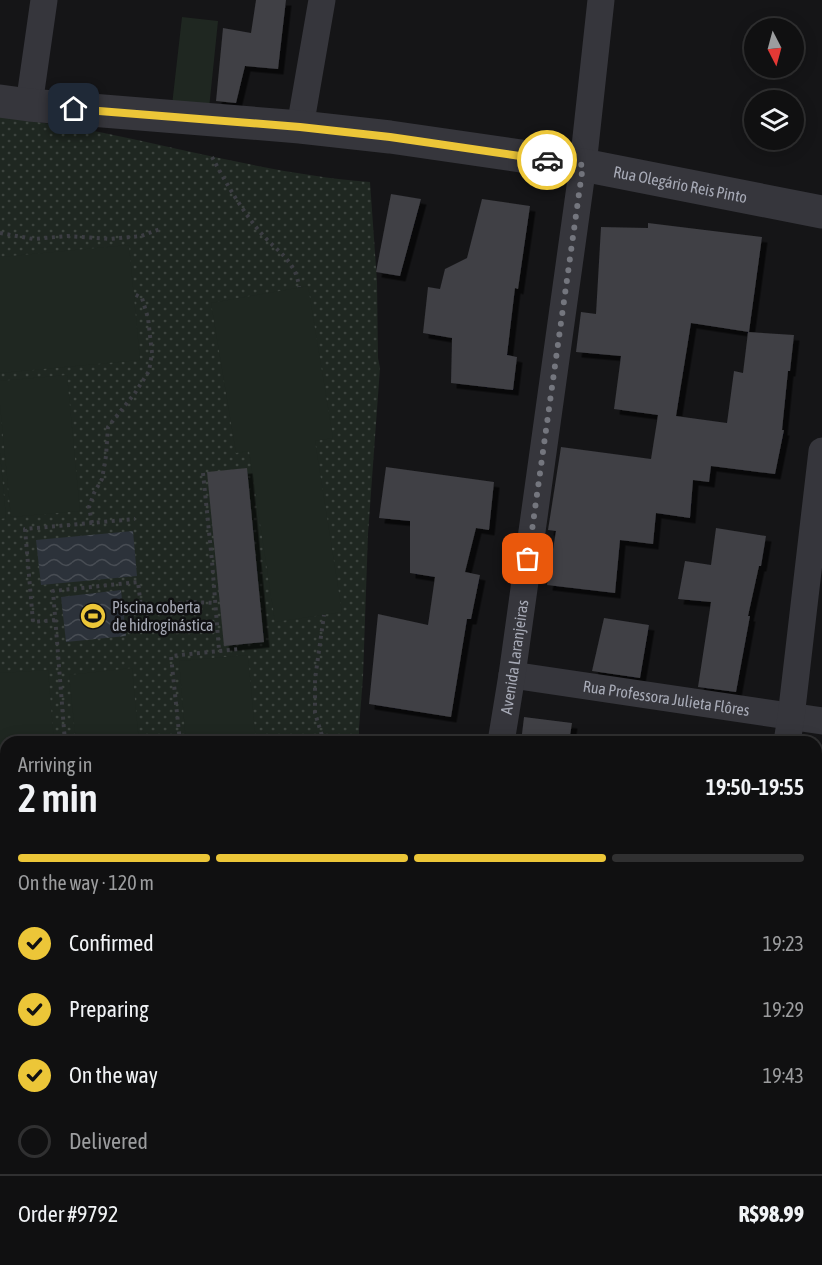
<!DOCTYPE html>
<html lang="en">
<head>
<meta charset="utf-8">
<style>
	:root { --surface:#101011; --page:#1e1e1f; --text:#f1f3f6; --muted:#9c9d9f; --line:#303031; --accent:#ecc638 }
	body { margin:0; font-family:"Asap Condensed",sans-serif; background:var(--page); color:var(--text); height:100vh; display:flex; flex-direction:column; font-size:22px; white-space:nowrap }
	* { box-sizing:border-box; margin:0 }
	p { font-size:20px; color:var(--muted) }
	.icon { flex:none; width:33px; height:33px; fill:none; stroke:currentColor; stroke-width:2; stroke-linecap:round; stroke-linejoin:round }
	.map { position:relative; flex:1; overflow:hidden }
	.details { position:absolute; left:0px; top:736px; width:822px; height:530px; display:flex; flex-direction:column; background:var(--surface); border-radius:18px 18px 0 0; box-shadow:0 3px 15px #0003,0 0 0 2px var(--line) }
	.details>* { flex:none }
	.needle { width:39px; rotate:174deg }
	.fabs { position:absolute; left:744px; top:18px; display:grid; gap:12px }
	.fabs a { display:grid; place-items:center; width:60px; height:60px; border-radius:50%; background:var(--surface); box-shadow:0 3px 15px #0003,0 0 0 2px var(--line); font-size:30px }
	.pin { position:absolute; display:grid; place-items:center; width:51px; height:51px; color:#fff; margin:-26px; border-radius:12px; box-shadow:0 3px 9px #0006 }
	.courier { position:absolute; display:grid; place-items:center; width:60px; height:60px; margin:-30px; border:4px solid #ecc638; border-radius:50%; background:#fff; color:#222; box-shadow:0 2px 8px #0007 }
	.head em { font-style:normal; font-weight:600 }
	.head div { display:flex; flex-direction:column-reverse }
	.head { display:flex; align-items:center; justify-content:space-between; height:102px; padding:0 18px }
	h1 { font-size:39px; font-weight:600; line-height:45px }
	.bar { display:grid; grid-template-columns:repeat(4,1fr); gap:9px 6px; align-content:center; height:72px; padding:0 18px }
	.bar i { height:8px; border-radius:4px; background:var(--line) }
	.bar .current { background:var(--accent) }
	.bar p { grid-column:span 4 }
	.line { display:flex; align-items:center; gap:15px; padding:0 18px; border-top:2px solid var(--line) }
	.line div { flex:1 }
	ol { padding:0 18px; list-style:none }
	li { display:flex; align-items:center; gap:18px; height:66px }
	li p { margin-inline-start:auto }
	li .icon { padding:6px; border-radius:50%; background:var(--accent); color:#111; stroke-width:4 }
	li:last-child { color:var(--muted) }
	li i { width:33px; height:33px; border:3px solid var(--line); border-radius:50% }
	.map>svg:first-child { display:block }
</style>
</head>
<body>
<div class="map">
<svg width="822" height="1265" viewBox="0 0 822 1265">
	<defs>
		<pattern id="green-dots" width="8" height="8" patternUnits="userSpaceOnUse" patternTransform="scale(1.5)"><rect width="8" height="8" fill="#1f2721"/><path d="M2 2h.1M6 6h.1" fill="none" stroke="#3d443f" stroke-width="1.8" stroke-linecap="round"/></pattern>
		<pattern id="water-waves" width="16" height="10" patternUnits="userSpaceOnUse" patternTransform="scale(1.5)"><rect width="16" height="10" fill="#2c323a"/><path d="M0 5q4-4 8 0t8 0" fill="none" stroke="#484d54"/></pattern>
		<filter id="shadow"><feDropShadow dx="5.5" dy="5.5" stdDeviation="0" flood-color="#0009"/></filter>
	</defs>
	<rect width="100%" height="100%" fill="#151517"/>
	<!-- green -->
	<path fill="url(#green-dots)" d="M 0,116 C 35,122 70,126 104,133 C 192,151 280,175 370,182 L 377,281 L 378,358 L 380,368 L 368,534 L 363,677 L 359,728 L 359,742 L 6,742 L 6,1050 L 0,1048 Z
		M 281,1260 L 377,1260 L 385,1265 L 288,1265 Z"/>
	<!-- pitch -->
	<path fill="#1f2721" d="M 182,17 L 218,21 L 209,109 L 172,105 Z
		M 129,245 L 140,360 L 0,373 L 0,257 Z
		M 308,286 L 333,438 L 315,441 L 342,612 L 275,622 L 249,451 L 236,453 L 211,303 Z
		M 67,375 L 80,511 L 11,517 L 0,405 L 0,381 Z
		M 0,453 L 6,518 L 0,519 Z
		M 248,655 L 256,742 L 186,742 L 179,661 Z
		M 132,668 L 139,742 L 76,742 L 69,675 Z
		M 48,670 L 54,742 L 6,742 L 6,919 L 0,920 L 0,673 Z"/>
	<!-- water -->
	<path fill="url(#water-waves)" d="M 133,531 L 137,576 L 41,585 L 36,540 Z
		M 121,590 L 126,636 L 66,642 L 61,597 Z
		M 0,933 L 6,933 L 6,975 L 0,975 Z"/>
	<!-- building -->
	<path fill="#3f3f44" filter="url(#shadow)" d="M 256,0 L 286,0 L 278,69 L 245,66 L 236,103 L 216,101 L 223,28 L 251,33 Z
		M 391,194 L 421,199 L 400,276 L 376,272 Z
		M 482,199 L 530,206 L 518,289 L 515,288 L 507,355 L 517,357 L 513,390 L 451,383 L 452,338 L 423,333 L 428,287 L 440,289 L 445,269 L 467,258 Z
		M 648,223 L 762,237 L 749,332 L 691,323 L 676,416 L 727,423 L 734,371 L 743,373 L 748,332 L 794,335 L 790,371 L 788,371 L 782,430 L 784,430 L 775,474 L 711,466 L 709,482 L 693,480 L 690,518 L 656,513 L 653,544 L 620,540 L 615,593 L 547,585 L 556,531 L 548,530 L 561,447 L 651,459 L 658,415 L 614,409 L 621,356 L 576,352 L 581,312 L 596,314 L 601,227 L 648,228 Z
		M 386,467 L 494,482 L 489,530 L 476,528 L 465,572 L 480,575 L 471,619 L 467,619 L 451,717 L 369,704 L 378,614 L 428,625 L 435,577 L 410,573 L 410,521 L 379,518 Z
		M 247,468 L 264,642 L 224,646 L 207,472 Z
		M 716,528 L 766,536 L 761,566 L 759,566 L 748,616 L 750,616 L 736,692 L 698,687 L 711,602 L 678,599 L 685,561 L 711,565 Z
		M 604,618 L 649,625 L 640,678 L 592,671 Z
		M 524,717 L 572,723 L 569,742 L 521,742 Z"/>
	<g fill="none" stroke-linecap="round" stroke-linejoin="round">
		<!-- path -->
		<path stroke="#3c3d43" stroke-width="4" stroke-dasharray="3 4.5" stroke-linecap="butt" d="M 212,157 C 226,183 241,209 260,232 C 275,250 296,260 299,287
			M 0,233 L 33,239 L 68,236 L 110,239 L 141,236 L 160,229
			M 203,473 L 212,561 L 219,650
			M 92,523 L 89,507 L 94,493 L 102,479 L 106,456 L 108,427 L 135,393 L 149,371 L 152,353 L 148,318 L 142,298 L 134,294
			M 55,620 L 33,622 L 25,529 L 135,519
			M 65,742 L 53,591 L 138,582 L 141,607 L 190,602 L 216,603
			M 180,742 L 171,656 L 239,649
			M 324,742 L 315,713 L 315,679 L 324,615
			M 0,1023 L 6,1022"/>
		<!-- minor -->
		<g stroke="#36363c" stroke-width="27">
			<path d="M 29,105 L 44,0"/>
			<path d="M 300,127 L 322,0"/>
			<path id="s1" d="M 512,675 L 822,721"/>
			<path id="s2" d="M 501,742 L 512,675 L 583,165 L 601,0"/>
			<path d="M 787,742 L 791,717 L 822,451"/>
			<path d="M 416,1265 L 417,1260"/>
			<path d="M 693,1265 L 695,1260"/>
		</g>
		<!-- tertiary -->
		<g stroke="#36363c" stroke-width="33">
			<path id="s3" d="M 0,101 L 29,105 L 300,127 L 390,137 L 583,165 L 822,212"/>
			<path d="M 0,1065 L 6,1067"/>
			<path d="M 0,1093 L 6,1096"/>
			<path d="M 274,1260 L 281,1265"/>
			<path d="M 390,1260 L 399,1265"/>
		</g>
	</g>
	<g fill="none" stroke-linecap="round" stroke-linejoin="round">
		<!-- done -->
		<path stroke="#74767e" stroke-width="6" stroke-dasharray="0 10.8" d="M 528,559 L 583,165 L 547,160"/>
		<!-- route -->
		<path stroke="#ecc638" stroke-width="8" d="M 74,109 L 300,127 L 390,137 L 547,160"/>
	</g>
	<!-- icons -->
	<defs>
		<g id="stadium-disc" transform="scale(1.35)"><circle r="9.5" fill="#ecc638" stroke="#101012"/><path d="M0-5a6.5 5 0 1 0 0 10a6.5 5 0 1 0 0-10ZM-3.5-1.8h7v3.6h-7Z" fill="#111"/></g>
	</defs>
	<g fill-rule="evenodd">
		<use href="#stadium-disc" x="93" y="616"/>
	</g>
	<g text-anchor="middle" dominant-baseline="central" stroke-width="5" stroke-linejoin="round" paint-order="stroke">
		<!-- street labels -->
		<g font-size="16" fill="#a7aab6" stroke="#101012">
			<text stroke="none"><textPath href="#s3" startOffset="686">Rua Olegário Reis Pinto</textPath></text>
			<text stroke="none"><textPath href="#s2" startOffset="86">Avenida Laranjeiras</textPath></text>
			<text stroke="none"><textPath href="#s1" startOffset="156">Rua Professora Julieta Flôres</textPath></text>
		</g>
		<!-- poi labels -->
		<g font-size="16" fill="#a7aab6" stroke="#101012" text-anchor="start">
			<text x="112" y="607">Piscina coberta<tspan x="112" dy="18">de hidroginástica</tspan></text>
		</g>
	</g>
</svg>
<div class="fabs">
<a><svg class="needle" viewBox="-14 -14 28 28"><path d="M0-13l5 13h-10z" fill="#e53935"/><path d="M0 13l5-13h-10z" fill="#9c9d9f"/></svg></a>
<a><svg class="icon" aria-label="layers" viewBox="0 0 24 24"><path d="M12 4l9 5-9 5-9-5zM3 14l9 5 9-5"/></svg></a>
</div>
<div class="pin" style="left:528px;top:559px;background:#ea580c"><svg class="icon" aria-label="bag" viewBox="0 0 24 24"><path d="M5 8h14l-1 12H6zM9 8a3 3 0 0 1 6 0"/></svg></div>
<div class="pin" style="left:74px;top:109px;background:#1f2937"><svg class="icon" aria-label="home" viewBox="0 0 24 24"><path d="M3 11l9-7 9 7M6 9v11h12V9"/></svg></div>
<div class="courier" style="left:547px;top:160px"><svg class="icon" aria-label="car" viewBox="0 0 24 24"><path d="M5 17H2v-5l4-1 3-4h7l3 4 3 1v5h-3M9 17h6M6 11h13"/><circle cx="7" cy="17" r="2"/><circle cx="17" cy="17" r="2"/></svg></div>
<section class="details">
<div class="head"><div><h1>2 min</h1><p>Arriving in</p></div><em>19:50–19:55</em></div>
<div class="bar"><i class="current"></i><i class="current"></i><i class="current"></i><i></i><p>On the way · 120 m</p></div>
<ol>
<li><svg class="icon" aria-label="check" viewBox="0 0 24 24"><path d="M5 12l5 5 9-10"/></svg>Confirmed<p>19:23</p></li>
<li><svg class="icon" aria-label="check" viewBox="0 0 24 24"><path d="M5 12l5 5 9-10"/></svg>Preparing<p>19:29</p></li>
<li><svg class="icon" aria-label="check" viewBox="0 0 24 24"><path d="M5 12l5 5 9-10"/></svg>On the way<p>19:43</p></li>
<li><i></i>Delivered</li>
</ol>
<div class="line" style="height:78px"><div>Order #9792</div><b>R$98.99</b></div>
</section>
</div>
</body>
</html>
